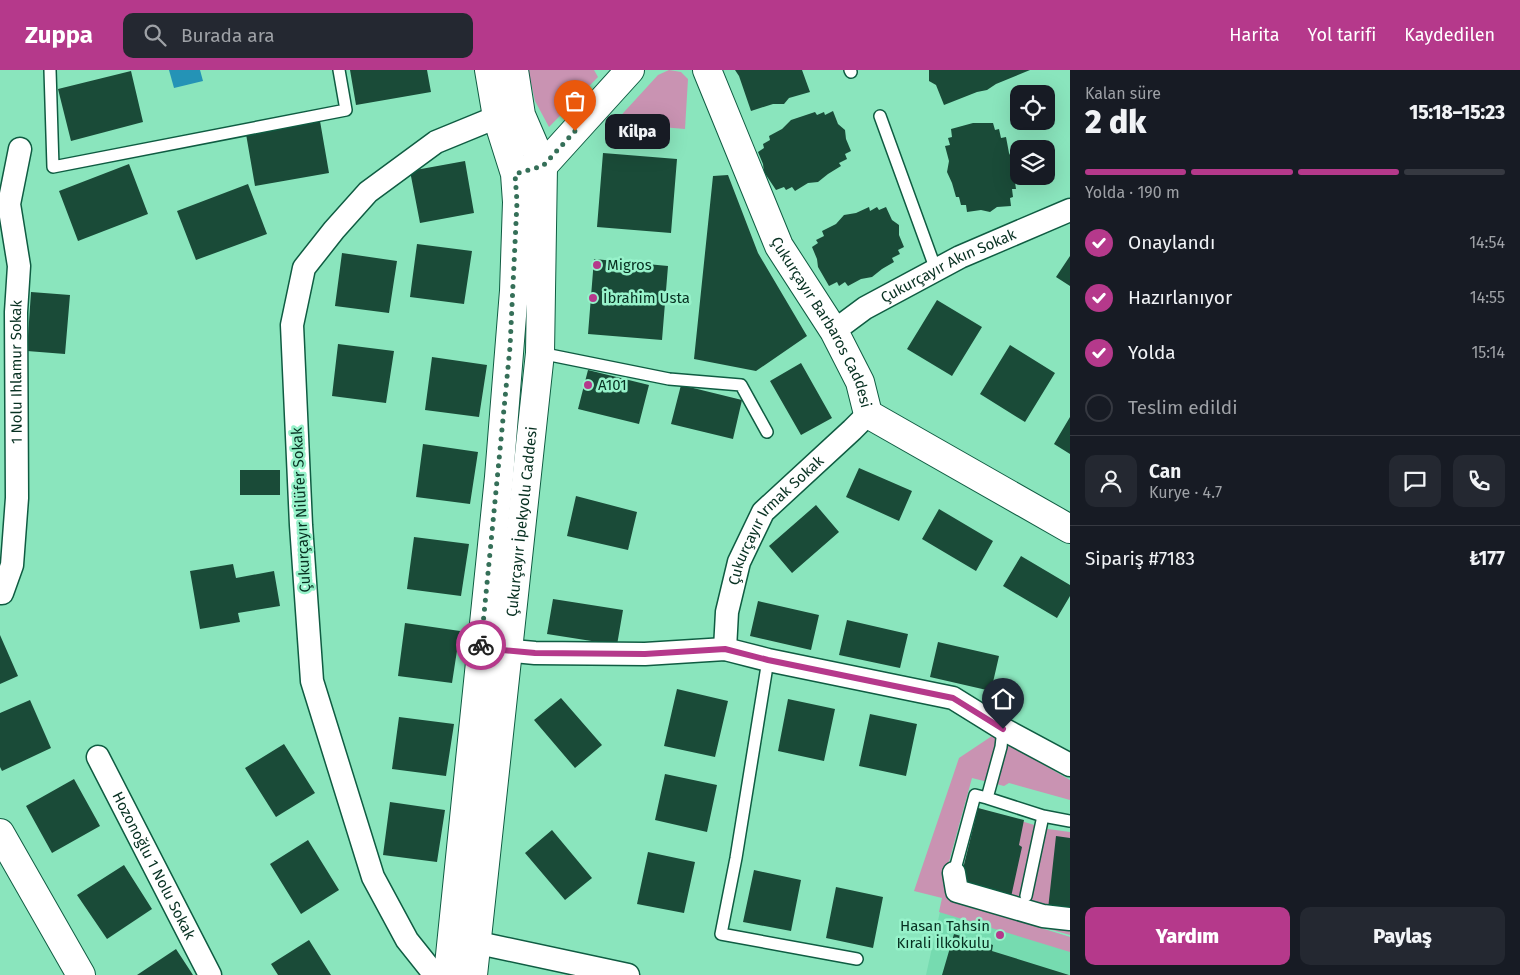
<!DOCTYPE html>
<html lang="tr">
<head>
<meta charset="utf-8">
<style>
	:root { --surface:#171b24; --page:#242831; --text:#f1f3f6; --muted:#9ea1a6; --line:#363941; --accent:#b5398b }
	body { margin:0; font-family:"Fira Sans",sans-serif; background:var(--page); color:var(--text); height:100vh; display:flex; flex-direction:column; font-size:19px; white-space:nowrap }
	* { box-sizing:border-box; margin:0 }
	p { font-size:16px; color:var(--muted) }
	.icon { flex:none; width:28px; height:28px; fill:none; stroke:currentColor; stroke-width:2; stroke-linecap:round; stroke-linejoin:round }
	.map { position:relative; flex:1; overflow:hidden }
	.details { display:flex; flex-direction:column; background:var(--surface); width:450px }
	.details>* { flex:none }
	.buttons { position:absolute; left:1010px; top:15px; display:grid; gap:10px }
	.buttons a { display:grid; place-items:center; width:45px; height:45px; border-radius:10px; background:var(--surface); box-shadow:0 5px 20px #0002; font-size:25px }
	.pin { position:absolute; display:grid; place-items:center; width:42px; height:42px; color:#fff; margin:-51px -21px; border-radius:50% 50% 50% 0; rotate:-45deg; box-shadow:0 0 5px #0007 }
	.pin .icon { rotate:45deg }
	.courier { position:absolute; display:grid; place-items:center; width:50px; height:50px; margin:-25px; border:4px solid #b5398b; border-radius:50%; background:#fff; color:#222; box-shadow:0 1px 6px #0007 }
	.bubble { position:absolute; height:35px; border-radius:10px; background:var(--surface); box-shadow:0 5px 20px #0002; font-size:16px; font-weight:800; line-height:35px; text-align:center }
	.overview em { font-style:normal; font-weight:800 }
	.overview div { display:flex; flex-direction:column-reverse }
	.overview { display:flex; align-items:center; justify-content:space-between; height:85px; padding:0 15px }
	h1 { font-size:32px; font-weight:800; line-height:38px }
	.bar { display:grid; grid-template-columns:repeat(4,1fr); gap:8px 5px; align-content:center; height:60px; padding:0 15px }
	.bar i { height:6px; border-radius:4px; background:var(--line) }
	.bar .current { background:var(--accent) }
	.bar p { grid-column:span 4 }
	.line { display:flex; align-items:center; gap:12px; padding:0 15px; border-top:1px solid var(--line) }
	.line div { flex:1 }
	.round { display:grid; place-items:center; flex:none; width:52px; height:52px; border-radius:10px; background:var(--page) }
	ol { padding:0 15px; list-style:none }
	li { display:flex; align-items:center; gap:15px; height:55px }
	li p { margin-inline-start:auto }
	li .icon { padding:5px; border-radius:50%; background:var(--accent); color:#fff; stroke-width:4 }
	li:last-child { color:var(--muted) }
	li i { width:28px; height:28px; border:2px solid var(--line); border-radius:50% }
	.button { display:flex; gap:10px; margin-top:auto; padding:10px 15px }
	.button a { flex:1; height:58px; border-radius:10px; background:var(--accent); color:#fff; font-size:20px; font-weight:800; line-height:58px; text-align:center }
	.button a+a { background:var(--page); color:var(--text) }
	header { display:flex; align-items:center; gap:30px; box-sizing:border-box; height:70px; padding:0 25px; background:var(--accent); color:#fff }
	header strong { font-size:24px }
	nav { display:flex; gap:28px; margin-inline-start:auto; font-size:18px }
	.search { width:350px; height:45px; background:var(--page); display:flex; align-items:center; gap:12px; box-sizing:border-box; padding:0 18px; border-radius:10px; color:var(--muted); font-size:19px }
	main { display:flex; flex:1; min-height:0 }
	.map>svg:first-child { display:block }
</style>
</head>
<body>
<header>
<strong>Zuppa</strong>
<div class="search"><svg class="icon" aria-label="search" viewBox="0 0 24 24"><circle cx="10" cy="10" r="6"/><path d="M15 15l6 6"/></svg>Burada ara</div>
<nav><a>Harita</a><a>Yol tarifi</a><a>Kaydedilen</a></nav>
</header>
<main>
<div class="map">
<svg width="1070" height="905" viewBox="0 0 1070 905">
	<rect width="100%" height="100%" fill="#8ae5bd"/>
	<!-- built -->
	<path fill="#76dbb0" d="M 943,828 L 1070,867 L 1070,905 L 926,905 Z"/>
	<!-- green -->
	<path fill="#c993b2" d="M 528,0 L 594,0 L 598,7 L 549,57 L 535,31 Z
		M 669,0 L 681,2 L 688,9 L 685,59 L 614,53 L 658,5 Z
		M 992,666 L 1010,675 L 1070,710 L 1070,730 L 1009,713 L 1004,716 L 972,708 L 944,810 L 959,815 L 978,738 L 1048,759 L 1070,762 L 1070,865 L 999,845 L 1070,867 L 1070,882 L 939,842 L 942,828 L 914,821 L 959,688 Z"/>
	<!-- water -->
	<path fill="#2493b6" d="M 169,0 L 200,0 L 203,11 L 174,18 Z"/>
	<!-- building -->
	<path fill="#1a4b38" d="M 350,0 L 427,0 L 431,22 L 356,35 Z
		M 735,0 L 802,0 L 810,22 L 789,28 L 784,34 L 773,34 L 751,41 L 739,6 Z
		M 929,0 L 1030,0 L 996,14 L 987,20 L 977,22 L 944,35 L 936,15 L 929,11 Z
		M 131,1 L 143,52 L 71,71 L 58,19 Z
		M 833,41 L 838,54 L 845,60 L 846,69 L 851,81 L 845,84 L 847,89 L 839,93 L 841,96 L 828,104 L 818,112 L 808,113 L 795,121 L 792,117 L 786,120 L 784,117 L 776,120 L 764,102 L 763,94 L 758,82 L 764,78 L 763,74 L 770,70 L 769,66 L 782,59 L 791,50 L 815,42 L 817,45 L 824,42 L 825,45 Z
		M 320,51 L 329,103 L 255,116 L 246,64 Z
		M 973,53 L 993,53 L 995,60 L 999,59 L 1001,68 L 1006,67 L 1009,83 L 1014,93 L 1014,105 L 1016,119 L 1012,119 L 1013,127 L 1010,128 L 1011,136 L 997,137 L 990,142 L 981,140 L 967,142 L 966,135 L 961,135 L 959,127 L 956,127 L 952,113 L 947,102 L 949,91 L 945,76 L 950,75 L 948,68 L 952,67 L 951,59 Z
		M 603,83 L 677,89 L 671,163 L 597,157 Z
		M 465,91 L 474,143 L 420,153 L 410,101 Z
		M 129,94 L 148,144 L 78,171 L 59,121 Z
		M 728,105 L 758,183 L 807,266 L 756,301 L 694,289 L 713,106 Z
		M 248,114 L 267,164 L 196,190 L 177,141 Z
		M 869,137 L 870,141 L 877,137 L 879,140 L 886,137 L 892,150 L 899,155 L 899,165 L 904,177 L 898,180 L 900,184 L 892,188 L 894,192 L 882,199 L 872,207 L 861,209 L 848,216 L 845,212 L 839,216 L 837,212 L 829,216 L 818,197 L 817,189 L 812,177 L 818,173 L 816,170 L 824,166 L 822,161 L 836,154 L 844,145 L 856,143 Z
		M 417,174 L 472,181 L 464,234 L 410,227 Z
		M 342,183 L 397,191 L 389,243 L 335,236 Z
		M 1070,186 L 1070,216 L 1056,207 Z
		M 594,189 L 668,196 L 662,270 L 588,264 Z
		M 31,222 L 70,225 L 65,284 L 27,281 Z
		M 937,230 L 982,257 L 952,306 L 907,279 Z
		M 338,274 L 394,281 L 386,333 L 332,326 Z
		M 1010,275 L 1055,303 L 1025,352 L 980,324 Z
		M 432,287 L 487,295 L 479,347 L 425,340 Z
		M 801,293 L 832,348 L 801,365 L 770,311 Z
		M 588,300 L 649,315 L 639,354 L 578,339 Z
		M 681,315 L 742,330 L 733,369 L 671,354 Z
		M 1070,347 L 1070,384 L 1054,374 Z
		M 423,374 L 478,382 L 470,434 L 416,427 Z
		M 859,398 L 912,421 L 899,451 L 846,427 Z
		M 240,400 L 280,400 L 280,425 L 240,425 Z
		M 576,426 L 637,442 L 628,480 L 567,466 Z
		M 816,435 L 839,462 L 792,503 L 769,476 Z
		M 939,439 L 993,471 L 976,501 L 922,469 Z
		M 414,467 L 469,474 L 461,526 L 407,519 Z
		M 1021,486 L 1070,515 L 1070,526 L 1057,548 L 1003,516 Z
		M 233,494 L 236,508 L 274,501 L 280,536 L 238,543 L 240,552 L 200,559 L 190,501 Z
		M 553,529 L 623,540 L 617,575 L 547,564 Z
		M 758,531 L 819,545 L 811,580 L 750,566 Z
		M 847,550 L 908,564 L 900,598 L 839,585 Z
		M 405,553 L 460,561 L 452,613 L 398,606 Z
		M 0,565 L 18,606 L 0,614 Z
		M 938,572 L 999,586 L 991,621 L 930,607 Z
		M 677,619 L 728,631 L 715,687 L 664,676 Z
		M 561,628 L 602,675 L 575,698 L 534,650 Z
		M 788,629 L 835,639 L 824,691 L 778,681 Z
		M 30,630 L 51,678 L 2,701 L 0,697 L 0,643 Z
		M 870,644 L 917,654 L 906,706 L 859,696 Z
		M 399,647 L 454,654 L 446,706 L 392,699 Z
		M 284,674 L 315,723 L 276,747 L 245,698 Z
		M 665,704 L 717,715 L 707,762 L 655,750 Z
		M 74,709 L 100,756 L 52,783 L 26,736 Z
		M 390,732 L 445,740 L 437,792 L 383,785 Z
		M 978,738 L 1024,750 L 1019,775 L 1022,777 L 1011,827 L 959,815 Z
		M 552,760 L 592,808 L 565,830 L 525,783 Z
		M 1056,766 L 1070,768 L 1070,842 L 1048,839 Z
		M 308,770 L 339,820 L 301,844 L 270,794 Z
		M 648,782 L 695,792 L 684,843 L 637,834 Z
		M 124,795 L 152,839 L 107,869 L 77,825 Z
		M 754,800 L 801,810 L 791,861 L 743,852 Z
		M 836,817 L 883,827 L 873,878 L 826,868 Z
		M 954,864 L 975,870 L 976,866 L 985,869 L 984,872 L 993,875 L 992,881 L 1069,905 L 942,905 Z
		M 309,870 L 331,905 L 278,905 L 271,894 Z
		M 176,879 L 193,905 L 137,905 Z"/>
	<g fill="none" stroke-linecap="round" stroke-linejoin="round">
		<!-- lane casing -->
		<g stroke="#0f5c42" stroke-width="14">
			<path id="lane" d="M 50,0 L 53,97 L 346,40 L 339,0
				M 850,0 L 851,2
				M 880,46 L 936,200
				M 540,283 L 669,309 L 741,315 L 767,362
				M 768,590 L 736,788 L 721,864 L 857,889
				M 1003,659 L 1001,677 L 987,728 L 1043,746 L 1070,751
				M 954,803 L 975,725 L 987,728
				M 1026,826 L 1043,746"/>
		</g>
		<!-- street casing -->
		<g stroke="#0f5c42" stroke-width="25">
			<g id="street">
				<path id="s1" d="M 834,261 L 865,238 L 960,187 L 1070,140"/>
				<path id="s2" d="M 0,523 L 2,523 L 12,495 L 17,428 L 16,242 L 19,196 L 9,134 L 20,79"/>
				<path d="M 492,579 L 535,583 L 645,584 L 725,579 L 768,590 L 953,628 L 1003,659 L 1070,695"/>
				<path id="s3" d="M 725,579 L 727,542 L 739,492 L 763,442 L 852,360 L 868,344"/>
				<path id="s4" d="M 98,687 L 210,905"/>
				<path d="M 954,803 L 957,821 L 1043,846 L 1070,849"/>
				<path d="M 460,869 L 628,905"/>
				<path d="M 435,905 L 407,870 L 373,807 L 312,611 L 301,455 L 292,255 L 304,198 L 334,160 L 368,122 L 436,72 L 497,47"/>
			</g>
		</g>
		<!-- secondary casing -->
		<g stroke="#0f5c42" stroke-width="30">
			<g id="secondary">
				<path id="s5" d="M 707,0 L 779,176 L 834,261 L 860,312 L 868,344 L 1070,459"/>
				<path d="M 526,101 L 543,96 L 630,0"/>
				<path d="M 0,763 L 81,905"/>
				<path d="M 448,905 L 499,407 L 514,221 L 517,132 L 515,104 L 497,47 L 489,0"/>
				<path id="s6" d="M 473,905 L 540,283 L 543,96 L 521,45 L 514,0"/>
			</g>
		</g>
		<!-- lane -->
		<use href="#lane" stroke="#fff" stroke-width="11"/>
		<!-- street -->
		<use href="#street" stroke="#fff" stroke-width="22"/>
		<!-- secondary -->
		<use href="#secondary" stroke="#fff" stroke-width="28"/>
	</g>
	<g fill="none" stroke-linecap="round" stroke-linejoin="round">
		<!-- done -->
		<path stroke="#356f58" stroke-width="5" stroke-dasharray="0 9" d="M 481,575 L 510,277 L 517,132 L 515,104 L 543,96 L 575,61"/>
		<!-- route -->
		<path stroke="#b5398b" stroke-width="6" d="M 481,575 L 481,578 L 535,583 L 645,584 L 725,579 L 768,590 L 953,628 L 1003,659"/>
	</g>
	<!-- markers -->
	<g fill="#b5398b" stroke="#97f2ca" stroke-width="2">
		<circle cx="597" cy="195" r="5"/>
		<circle cx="593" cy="228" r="5"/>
		<circle cx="588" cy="315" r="5"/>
		<circle cx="1000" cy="865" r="5"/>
	</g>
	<g text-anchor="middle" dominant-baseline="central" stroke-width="5" stroke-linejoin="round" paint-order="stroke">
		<!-- poi labels -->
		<g font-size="15" fill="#073021" stroke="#97f2ca" text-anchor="start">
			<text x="607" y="195">Migros</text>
			<text x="603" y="228">İbrahim Usta</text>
			<text x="598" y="315">A101</text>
			<text x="990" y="856" text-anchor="end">Hasan Tahsin<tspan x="990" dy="17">Kırali İlkokulu</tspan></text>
		</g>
		<!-- street labels -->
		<g font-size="15" fill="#073021" stroke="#97f2ca">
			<text stroke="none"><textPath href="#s1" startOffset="132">Çukurçayır Akın Sokak</textPath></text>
			<text stroke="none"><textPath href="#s5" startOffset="278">Çukurçayır Barbaros Caddesi</textPath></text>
			<text stroke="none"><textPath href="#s2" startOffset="225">1 Nolu Ihlamur Sokak</textPath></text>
			<text transform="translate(301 440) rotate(-93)">Çukurçayır Nilüfer Sokak</text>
			<text stroke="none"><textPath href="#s6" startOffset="456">Çukurçayır İpekyolu Caddesi</textPath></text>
			<text stroke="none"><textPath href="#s3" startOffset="144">Çukurçayır Irmak Sokak</textPath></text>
			<text stroke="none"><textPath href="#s4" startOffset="122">Hozonoğlu 1 Nolu Sokak</textPath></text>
		</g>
	</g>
</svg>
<div class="buttons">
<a><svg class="icon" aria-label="locate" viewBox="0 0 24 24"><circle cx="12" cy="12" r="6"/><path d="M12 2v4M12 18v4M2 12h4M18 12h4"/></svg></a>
<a><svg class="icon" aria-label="layers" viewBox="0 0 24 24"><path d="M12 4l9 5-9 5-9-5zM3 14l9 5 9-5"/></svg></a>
</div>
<div class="pin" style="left:575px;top:61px;background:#ea580c"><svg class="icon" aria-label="bag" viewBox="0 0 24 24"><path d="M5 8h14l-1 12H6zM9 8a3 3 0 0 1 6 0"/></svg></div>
<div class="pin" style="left:1003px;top:659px;background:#1f2937"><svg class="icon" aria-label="home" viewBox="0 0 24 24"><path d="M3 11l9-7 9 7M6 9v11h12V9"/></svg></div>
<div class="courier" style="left:481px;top:575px"><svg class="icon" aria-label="bike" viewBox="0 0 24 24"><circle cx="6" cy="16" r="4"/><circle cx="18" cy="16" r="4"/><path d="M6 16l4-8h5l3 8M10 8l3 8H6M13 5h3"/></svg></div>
<div class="bubble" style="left:605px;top:44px;width:65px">Kilpa</div>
</div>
<section class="details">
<div class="overview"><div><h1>2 dk</h1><p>Kalan süre</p></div><em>15:18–15:23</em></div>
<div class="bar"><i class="current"></i><i class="current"></i><i class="current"></i><i></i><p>Yolda · 190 m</p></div>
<ol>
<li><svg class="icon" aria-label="check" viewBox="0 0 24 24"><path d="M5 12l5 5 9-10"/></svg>Onaylandı<p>14:54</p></li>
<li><svg class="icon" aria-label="check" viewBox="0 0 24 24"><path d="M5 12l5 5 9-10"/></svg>Hazırlanıyor<p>14:55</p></li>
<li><svg class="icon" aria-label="check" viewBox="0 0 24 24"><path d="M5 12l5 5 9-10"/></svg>Yolda<p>15:14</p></li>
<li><i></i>Teslim edildi</li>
</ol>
<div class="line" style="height:90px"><a class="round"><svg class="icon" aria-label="person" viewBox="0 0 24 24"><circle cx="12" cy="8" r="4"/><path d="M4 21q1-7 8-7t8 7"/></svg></a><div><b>Can</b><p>Kurye · 4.7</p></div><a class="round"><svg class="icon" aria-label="chat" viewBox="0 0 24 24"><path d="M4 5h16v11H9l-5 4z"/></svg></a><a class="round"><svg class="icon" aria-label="phone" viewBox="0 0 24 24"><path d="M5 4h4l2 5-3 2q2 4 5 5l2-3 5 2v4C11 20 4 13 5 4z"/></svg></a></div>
<div class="line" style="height:65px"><div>Sipariş #7183</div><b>₺177</b></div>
<div class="button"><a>Yardım</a><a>Paylaş</a></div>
</section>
</main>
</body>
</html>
